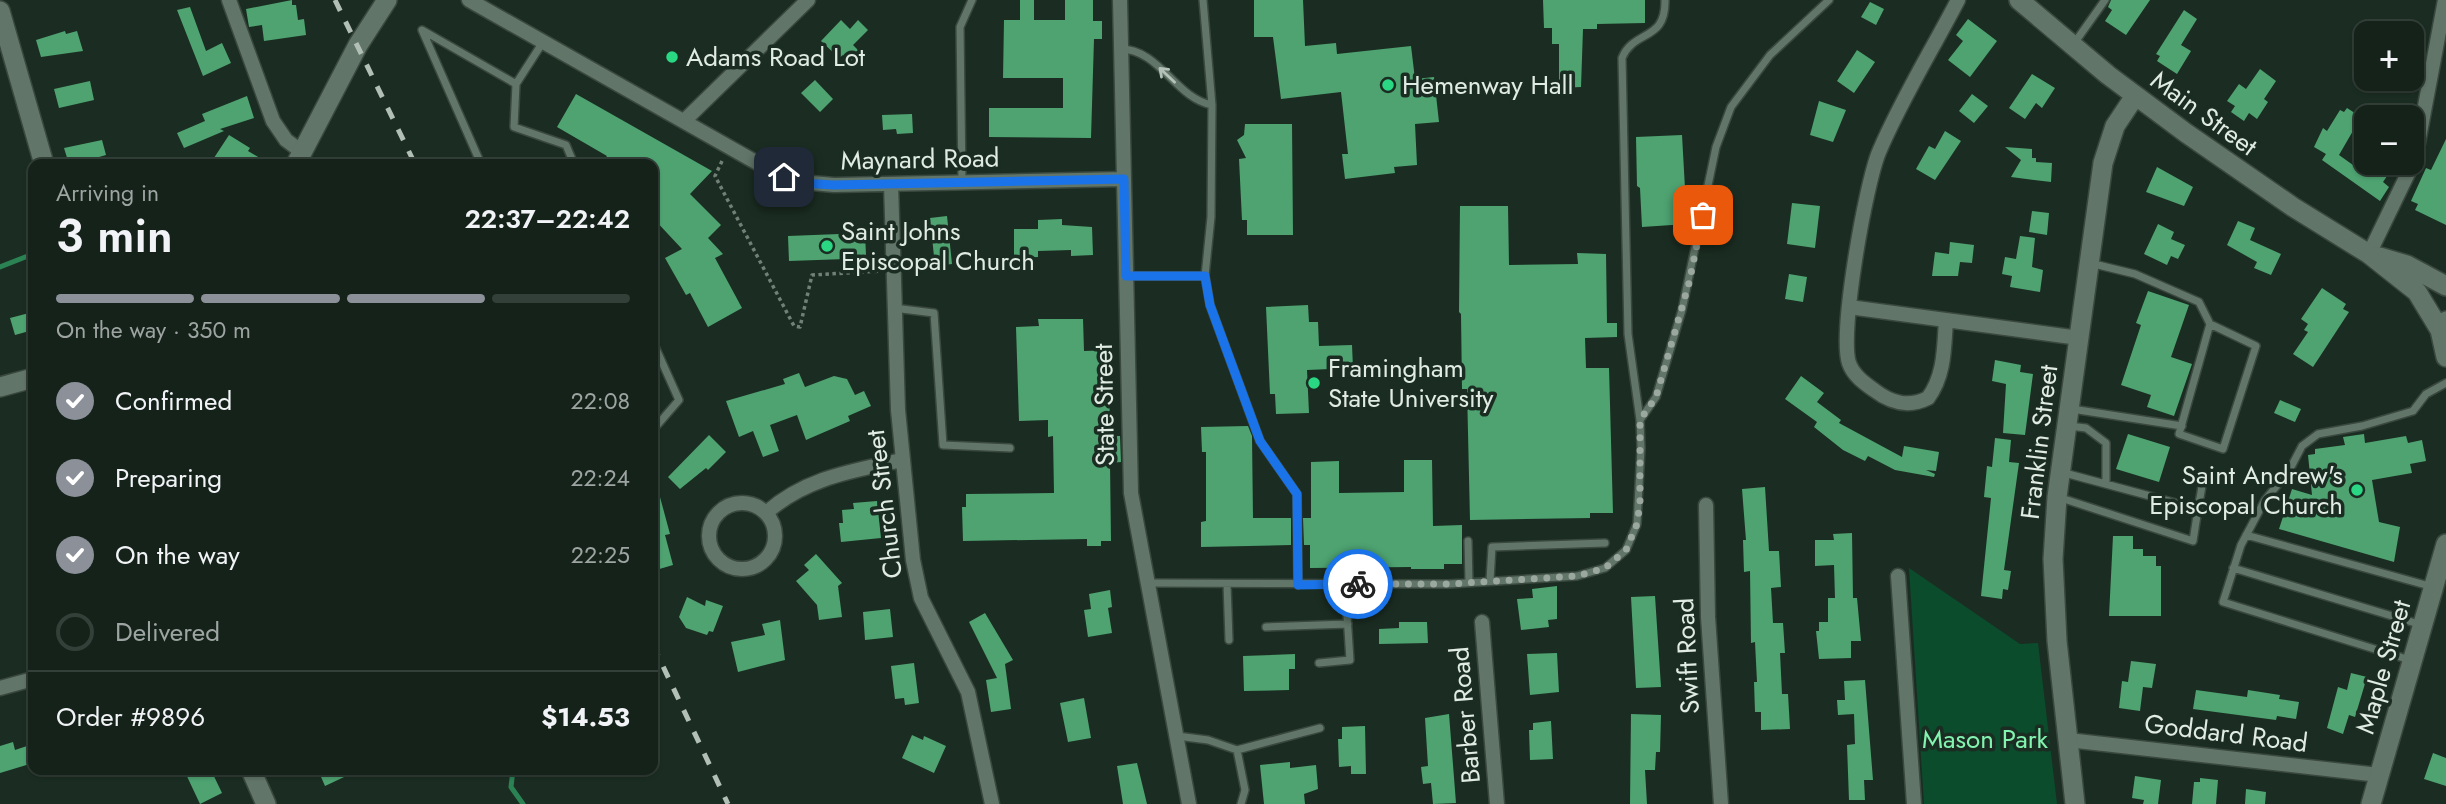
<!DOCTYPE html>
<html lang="en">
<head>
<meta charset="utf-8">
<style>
	:root { --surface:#14221a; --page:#1d2a23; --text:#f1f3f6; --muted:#9da4a2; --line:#333f39; --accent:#8c9099 }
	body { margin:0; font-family:Jost,sans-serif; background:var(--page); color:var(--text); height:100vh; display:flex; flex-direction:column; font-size:26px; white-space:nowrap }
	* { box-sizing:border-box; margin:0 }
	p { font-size:23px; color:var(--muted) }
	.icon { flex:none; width:38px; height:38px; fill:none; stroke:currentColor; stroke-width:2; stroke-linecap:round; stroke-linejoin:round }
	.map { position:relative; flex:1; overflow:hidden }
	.panel { position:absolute; left:28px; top:159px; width:630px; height:616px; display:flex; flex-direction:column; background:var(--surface); border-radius:14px; box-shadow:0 2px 5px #0004,0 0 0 2px var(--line) }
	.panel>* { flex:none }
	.tools { position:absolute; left:2354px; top:21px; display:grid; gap:14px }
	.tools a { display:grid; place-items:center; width:70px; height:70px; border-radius:14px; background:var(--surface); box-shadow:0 2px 5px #0004,0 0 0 2px var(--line); font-size:35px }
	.pin { position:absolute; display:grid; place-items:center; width:60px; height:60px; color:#fff; margin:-30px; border-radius:14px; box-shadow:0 4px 10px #0006 }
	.courier { position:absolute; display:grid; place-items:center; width:70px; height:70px; margin:-35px; border:5px solid #1a73e8; border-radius:50%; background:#fff; color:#222; box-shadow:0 2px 9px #0007 }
	.summary em { font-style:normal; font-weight:600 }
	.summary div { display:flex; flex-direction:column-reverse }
	.summary { display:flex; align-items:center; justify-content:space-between; height:119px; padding:0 28px }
	h1 { font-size:46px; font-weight:600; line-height:52px }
	.bar { display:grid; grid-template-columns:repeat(4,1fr); gap:10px 7px; align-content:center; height:84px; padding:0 28px }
	.bar i { height:9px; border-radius:5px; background:var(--line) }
	.bar .selected { background:var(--accent) }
	.bar p { grid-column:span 4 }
	.line { display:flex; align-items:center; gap:18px; padding:0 28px; border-top:2px solid var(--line) }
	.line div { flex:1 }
	ol { padding:0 28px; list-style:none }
	li { display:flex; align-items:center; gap:21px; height:77px }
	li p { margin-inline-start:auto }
	li .icon { padding:7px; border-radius:50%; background:var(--accent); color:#fff; stroke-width:4 }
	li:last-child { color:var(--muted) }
	li i { width:38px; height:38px; border:4px solid var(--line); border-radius:50% }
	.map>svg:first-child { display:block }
</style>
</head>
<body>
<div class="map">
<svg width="2446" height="804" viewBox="0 0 2446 804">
	<rect width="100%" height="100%" fill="#1b2d22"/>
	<!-- green -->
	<path fill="#0b4c2c" d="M 1909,568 L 2020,644 L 2038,643 L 2057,804 L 1924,804 Z"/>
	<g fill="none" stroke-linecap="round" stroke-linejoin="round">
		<!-- stream -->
		<path stroke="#2b8354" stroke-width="5" d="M 0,267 L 33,254
			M 513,770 L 511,787 L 523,804"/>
	</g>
	<!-- building -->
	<path fill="#4ea371" d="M 292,0 L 292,5 L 296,5 L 298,20 L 304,19 L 306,35 L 264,41 L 262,25 L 249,27 L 246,9 Z
		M 1020,0 L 1034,0 L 1034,20 L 1065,20 L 1065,0 L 1093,0 L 1093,21 L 1102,21 L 1102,39 L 1094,39 L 1091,138 L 989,137 L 989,108 L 1063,108 L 1063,78 L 1003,78 L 1004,20 L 1020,20 Z
		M 1254,0 L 1303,0 L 1305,46 L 1336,43 L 1337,54 L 1411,46 L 1415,79 L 1434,77 L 1439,122 L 1415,124 L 1417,165 L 1394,167 L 1395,173 L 1345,179 L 1342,154 L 1348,154 L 1341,92 L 1281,99 L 1273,37 L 1254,37 Z
		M 1543,0 L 1645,0 L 1645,23 L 1597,24 L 1597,29 L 1583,29 L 1581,87 L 1559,88 L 1559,44 L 1552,44 L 1552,28 L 1544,28 Z
		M 2111,0 L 2150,0 L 2126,35 L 2105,21 L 2112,10 L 2108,7 Z
		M 1870,2 L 1884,9 L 1876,25 L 1861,17 Z
		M 190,7 L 206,51 L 222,43 L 231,63 L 203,76 L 177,10 Z
		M 2184,10 L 2197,19 L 2181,45 L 2191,51 L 2177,74 L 2157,61 L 2160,56 L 2156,54 Z
		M 1968,19 L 1997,41 L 1970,77 L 1948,60 L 1963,41 L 1956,35 Z
		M 841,20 L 850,29 L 858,20 L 868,30 L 853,45 L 860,52 L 850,62 L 843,55 L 839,58 L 821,41 Z
		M 65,31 L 66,34 L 77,31 L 83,51 L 41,57 L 36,40 Z
		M 1857,50 L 1875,62 L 1854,93 L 1837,81 Z
		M 2260,69 L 2276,81 L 2264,99 L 2268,102 L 2257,119 L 2249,113 L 2244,121 L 2231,112 L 2235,106 L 2227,101 L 2239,84 L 2246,89 Z
		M 2032,74 L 2055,88 L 2042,108 L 2036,103 L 2025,119 L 2009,108 Z
		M 815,80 L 833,99 L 820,112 L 801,93 Z
		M 90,81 L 94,100 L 59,108 L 54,89 Z
		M 576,94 L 712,171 L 690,194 L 721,225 L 708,238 L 723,254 L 715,258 L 742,308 L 708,327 L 690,293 L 686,295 L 665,258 L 682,249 L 653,218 L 653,164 L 611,164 L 604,160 L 607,156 L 557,127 Z
		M 1972,94 L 1988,106 L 1974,123 L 1959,111 Z
		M 247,96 L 254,118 L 220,129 L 224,131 L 184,148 L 177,133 L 205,121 L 202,114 Z
		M 1819,101 L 1846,110 L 1833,142 L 1810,135 Z
		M 2347,108 L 2361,117 L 2339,155 L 2367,175 L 2375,163 L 2396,163 L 2383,182 L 2389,187 L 2380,201 L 2322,160 L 2326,154 L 2314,147 L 2323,128 L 2327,131 L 2340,110 L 2344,112 Z
		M 912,114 L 913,133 L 897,134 L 896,129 L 883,130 L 882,115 Z
		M 1245,124 L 1292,124 L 1293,235 L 1247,235 L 1247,220 L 1242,220 L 1239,159 L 1246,158 L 1237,140 L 1244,135 Z
		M 1945,131 L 1961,141 L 1935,180 L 1916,169 L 1929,146 L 1935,149 Z
		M 229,135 L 250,148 L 248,151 L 270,164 L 210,164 Z
		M 1682,135 L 1687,224 L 1642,227 L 1640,188 L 1637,186 L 1636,137 Z
		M 2446,139 L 2446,225 L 2415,210 L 2418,204 L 2411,201 L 2426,168 L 2431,170 Z
		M 102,140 L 106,155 L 92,159 L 94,164 L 69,164 L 64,148 Z
		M 2005,147 L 2032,149 L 2032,158 L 2036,158 L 2036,162 L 2052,163 L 2051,182 L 2011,177 L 2021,160 Z
		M 2157,167 L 2193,187 L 2184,206 L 2146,192 Z
		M 1792,203 L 1820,206 L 1815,248 L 1787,244 Z
		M 1460,206 L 1508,206 L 1509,265 L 1578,264 L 1577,253 L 1606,254 L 1607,323 L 1617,323 L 1617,337 L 1585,338 L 1586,368 L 1609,368 L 1613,513 L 1590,513 L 1590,518 L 1470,520 L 1467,389 L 1462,389 L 1461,314 L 1459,312 Z
		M 2032,211 L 2049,213 L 2047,235 L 2029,232 Z
		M 947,216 L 952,264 L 935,266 L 930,218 Z
		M 1062,219 L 1062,225 L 1092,227 L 1093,255 L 1071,256 L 1071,250 L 1038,251 L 1038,257 L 1014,258 L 1014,229 L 1038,229 L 1038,220 Z
		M 2238,221 L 2255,228 L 2250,240 L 2281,254 L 2271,275 L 2254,268 L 2257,262 L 2227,245 Z
		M 2158,224 L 2174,232 L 2171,239 L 2185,245 L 2178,259 L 2171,256 L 2167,265 L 2144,254 Z
		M 865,233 L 866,255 L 860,255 L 860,266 L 846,267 L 846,259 L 789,261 L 788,236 Z
		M 2020,236 L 2035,238 L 2032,267 L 2043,270 L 2040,292 L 2010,287 L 2012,276 L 2002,274 L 2005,257 L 2016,259 Z
		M 1950,242 L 1974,245 L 1972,263 L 1960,262 L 1958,276 L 1932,276 L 1935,252 L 1949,254 Z
		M 1789,274 L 1807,277 L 1803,302 L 1785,299 Z
		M 2322,288 L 2346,304 L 2343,309 L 2349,312 L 2313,367 L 2293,354 L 2308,332 L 2304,330 L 2308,324 L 2301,319 Z
		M 2148,291 L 2189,305 L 2171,357 L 2192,364 L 2174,416 L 2147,407 L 2151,395 L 2121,385 L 2141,325 L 2136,323 Z
		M 1308,305 L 1309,322 L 1318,322 L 1319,346 L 1352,345 L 1353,368 L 1307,370 L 1309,413 L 1276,414 L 1275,394 L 1270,394 L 1266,307 Z
		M 33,312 L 33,330 L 15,335 L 10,318 Z
		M 1038,319 L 1083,319 L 1084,351 L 1113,350 L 1113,370 L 1109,370 L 1110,436 L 1120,436 L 1121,462 L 1110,463 L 1111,541 L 1101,541 L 1101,546 L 1087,546 L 1087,539 L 963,541 L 962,507 L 966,507 L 966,494 L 1054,493 L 1053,436 L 1048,437 L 1048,420 L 1019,421 L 1016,327 L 1039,326 Z
		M 1995,360 L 2021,365 L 2020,372 L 2033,374 L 2025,435 L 2003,433 L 2006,384 L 1992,381 Z
		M 799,373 L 805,387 L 834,376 L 847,379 L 855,395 L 864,391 L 871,406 L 848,416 L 850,421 L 806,440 L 797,415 L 770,425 L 779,451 L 763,457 L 753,431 L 739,437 L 726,401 L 785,384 L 783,379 Z
		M 1801,376 L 1824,393 L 1817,402 L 1841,420 L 1839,423 L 1902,457 L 1904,446 L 1939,452 L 1936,471 L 1926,470 L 1935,474 L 1934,477 L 1895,470 L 1868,456 L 1865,461 L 1843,450 L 1814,427 L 1817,422 L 1785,399 Z
		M 2280,400 L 2301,409 L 2295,422 L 2274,413 Z
		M 1248,426 L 1252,436 L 1253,518 L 1291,518 L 1291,545 L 1201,547 L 1201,522 L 1206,521 L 1206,452 L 1202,452 L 1201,427 Z
		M 2128,434 L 2170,447 L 2159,482 L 2116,469 Z
		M 2364,434 L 2365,443 L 2406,436 L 2408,443 L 2422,440 L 2426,461 L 2410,464 L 2412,473 L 2372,480 L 2379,522 L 2400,527 L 2394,562 L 2279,529 L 2292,489 L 2312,495 L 2308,455 L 2315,454 L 2315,449 L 2345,445 L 2343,437 Z
		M 709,435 L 726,452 L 708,470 L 706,468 L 680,489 L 668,477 Z
		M 1995,438 L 2011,440 L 2009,462 L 2019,463 L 2004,570 L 2011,571 L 2008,590 L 2003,589 L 2002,599 L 1981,596 L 1991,498 L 1984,497 L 1987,466 L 1992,467 Z
		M 1404,460 L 1432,460 L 1433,526 L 1462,525 L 1462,564 L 1444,564 L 1444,569 L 1411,569 L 1411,567 L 1310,568 L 1310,545 L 1304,545 L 1303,518 L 1311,518 L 1311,462 L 1339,461 L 1339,493 L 1404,492 Z
		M 653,486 L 657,486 L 670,534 L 665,535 L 673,565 L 656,570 L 653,558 Z
		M 1765,487 L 1769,551 L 1779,551 L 1781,587 L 1771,588 L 1773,623 L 1783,623 L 1785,653 L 1780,653 L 1782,694 L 1788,694 L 1790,729 L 1761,730 L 1761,712 L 1755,712 L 1754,682 L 1757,682 L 1755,642 L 1751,643 L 1750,571 L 1744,572 L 1743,540 L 1746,540 L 1742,489 Z
		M 877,501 L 881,538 L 841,542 L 839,523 L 843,523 L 842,510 L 854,509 L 853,503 Z
		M 1852,533 L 1853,598 L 1857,598 L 1861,641 L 1851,641 L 1851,658 L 1819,659 L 1816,631 L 1819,631 L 1819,622 L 1828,622 L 1828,598 L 1835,598 L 1834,565 L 1815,566 L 1815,540 L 1834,540 L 1833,534 Z
		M 2113,536 L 2133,536 L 2133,549 L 2143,549 L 2143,556 L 2156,556 L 2156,566 L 2161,566 L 2161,616 L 2109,616 Z
		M 816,554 L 842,583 L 838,586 L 842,617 L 819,620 L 817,605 L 796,581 L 809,570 L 804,565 Z
		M 1557,586 L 1557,619 L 1548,620 L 1549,627 L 1521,630 L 1517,599 L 1533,598 L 1532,589 Z
		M 1110,590 L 1112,607 L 1108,608 L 1112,633 L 1088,637 L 1084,610 L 1091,609 L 1089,594 Z
		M 1655,596 L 1661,687 L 1636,688 L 1631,597 Z
		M 687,597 L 705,606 L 706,600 L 723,606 L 713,632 L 709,631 L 707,635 L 686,628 L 679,617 Z
		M 890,609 L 893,637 L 865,640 L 863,612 Z
		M 985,613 L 1013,660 L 1005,664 L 1011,709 L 991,712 L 986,680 L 997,678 L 969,622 Z
		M 780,620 L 785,660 L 738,672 L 731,642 L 765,635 L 762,624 Z
		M 1399,622 L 1427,622 L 1428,643 L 1379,644 L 1379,629 L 1399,628 Z
		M 1557,653 L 1559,692 L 1530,695 L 1527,654 Z
		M 1295,654 L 1295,669 L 1289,669 L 1289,690 L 1244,691 L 1243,656 Z
		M 2131,661 L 2156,664 L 2152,688 L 2143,687 L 2140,711 L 2119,708 L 2122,681 L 2128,682 Z
		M 914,663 L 919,703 L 905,705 L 904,698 L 895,699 L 891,666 Z
		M 2351,673 L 2367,677 L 2355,717 L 2349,715 L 2343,734 L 2327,728 L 2338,687 L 2347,690 Z
		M 1865,680 L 1873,780 L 1864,780 L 1865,800 L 1849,800 L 1847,745 L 1855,744 L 1854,714 L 1838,715 L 1837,700 L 1845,700 L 1844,681 Z
		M 2196,690 L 2247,697 L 2248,690 L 2280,695 L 2279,699 L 2299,702 L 2296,719 L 2277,716 L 2276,720 L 2193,709 Z
		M 1084,698 L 1091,738 L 1068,742 L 1060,703 Z
		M 1449,714 L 1456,803 L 1433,804 L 1431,783 L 1423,784 L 1421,767 L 1428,766 L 1425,718 Z
		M 1631,714 L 1661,715 L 1660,752 L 1656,752 L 1655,770 L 1645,770 L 1647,804 L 1630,804 Z
		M 1551,721 L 1553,759 L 1530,760 L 1529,730 L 1533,730 L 1533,723 Z
		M 1365,726 L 1366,774 L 1351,774 L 1351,766 L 1339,767 L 1338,739 L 1342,739 L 1342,727 Z
		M 912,735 L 923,740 L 924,736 L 946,746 L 934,773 L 902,758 Z
		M 13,742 L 15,750 L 33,744 L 33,763 L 0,773 L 0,746 Z
		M 2433,753 L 2446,758 L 2446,786 L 2424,779 Z
		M 1290,762 L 1290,768 L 1316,765 L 1318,789 L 1304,794 L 1305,804 L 1264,804 L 1260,765 Z
		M 1137,763 L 1147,804 L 1123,804 L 1117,766 Z
		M 184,770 L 211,770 L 222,793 L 200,804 Z
		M 318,770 L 359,770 L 325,786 Z
		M 2135,776 L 2161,780 L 2158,804 L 2143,804 L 2144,800 L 2132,798 Z
		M 2200,778 L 2218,780 L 2216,804 L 2192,804 L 2194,782 L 2200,782 Z
		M 2246,789 L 2266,792 L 2265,804 L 2245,804 Z"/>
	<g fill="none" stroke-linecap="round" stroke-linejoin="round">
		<!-- lane casing -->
		<g stroke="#3a483f" stroke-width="10">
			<path id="lane" d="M 1203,0 L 1212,105 L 1211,217 L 1205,276
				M 543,42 L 516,84 L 514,127 L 566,145 L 574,164
				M 2073,45 L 2105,0
				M 1120,49 C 1160,49 1175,98 1212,105
				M 481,164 L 422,30 L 516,84
				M 962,182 L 960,27 L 972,0
				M 2090,263 L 2135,274 L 2199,302 L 2210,324 L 2179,434 L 2223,449 L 2256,346 L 2210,324
				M 1126,276 L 1205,276 L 1210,305 L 1260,441 L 1297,494 L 1298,585
				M 894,308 L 934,313 L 943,445 L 1010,448
				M 653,342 L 679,400 L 653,430
				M 2072,409 L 2182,426
				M 1640,420 L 1656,397 L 1682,310 L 1716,147 L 1731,107 L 1770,55 L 1829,0
				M 2069,426 L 2086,428 L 2106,443 L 2106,484
				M 2061,472 L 2198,509 L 2204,475
				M 2058,497 L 2193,541 L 2198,509
				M 2246,535 L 2433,587
				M 1468,541 L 1469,582
				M 2233,568 L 2422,625
				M 1490,580 L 1492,547 L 1605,543
				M 1149,583 L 1449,584 L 1577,576 L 1605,568 L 1626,550 L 1637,524 L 1641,448 L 1640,420 L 1628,334 L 1622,58 C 1634,29 1666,42 1665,0
				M 1227,584 L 1229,640
				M 1266,627 L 1348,624
				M 2410,660 L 2223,602 L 2241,545 L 2265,500 L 2289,471 L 2302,446 L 2318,434 L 2362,426 L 2413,411 L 2426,394 L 2446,383
				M 1319,663 L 1350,660 L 1345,585
				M 1177,736 L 1208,740 L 1237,750 L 1320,728
				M 1237,750 L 1245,790 L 1241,804"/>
		</g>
		<!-- street casing -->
		<g stroke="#3a483f" stroke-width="17">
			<path id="street" d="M 229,0 L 273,121 L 286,140 L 302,152
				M 469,0 L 768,169 L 801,182 L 834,185 L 1124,179
				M 1120,0 L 1131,493 L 1189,804
				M 684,121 L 808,0
				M 891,184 L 898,410 L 913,560 L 921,598 L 968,692 L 992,804
				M 2369,254 L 2415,159 L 2445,0
				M 1849,307 L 2079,338
				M 1946,320 C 1944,347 1945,375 1928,398 C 1908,408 1891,403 1874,390 C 1864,383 1853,375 1849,363 C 1839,333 1866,183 1879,152 C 1901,100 1932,50 1958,0
				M709 536a33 33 0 1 1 66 0a33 33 0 1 1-66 0Z
				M 1706,505 L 1708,617 L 1721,804
				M 766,513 C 805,478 852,471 902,460
				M 1898,576 L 1914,804
				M 1482,622 L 1497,804
				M 0,688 L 33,679
				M 2068,740 L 2379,775"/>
		</g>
		<!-- secondary casing -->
		<g stroke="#3a483f" stroke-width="22">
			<path id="secondary" d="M 2019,0 L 2108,75 L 2186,133 L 2293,207 L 2369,254 L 2417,292 L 2440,330
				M 0,11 L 44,164
				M 296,164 L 358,45 L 387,0
				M 2380,257 L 2407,265 L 2446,286
				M 2446,321 L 2440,330 L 2446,357
				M 0,387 L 33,378
				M 251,770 L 266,804
				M 2075,804 L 2057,641 L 2053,559 L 2057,497 L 2103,163 L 2115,126 L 2135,96
				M 2371,804 L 2446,544"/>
		</g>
		<!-- path -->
		<path stroke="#728178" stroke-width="3.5" stroke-dasharray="3.5 3.5" stroke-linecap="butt" d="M 722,161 L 715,176 L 794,326 L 800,327 L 812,275 L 881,271"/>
		<!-- lane -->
		<use href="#lane" stroke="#617568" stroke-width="7"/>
		<!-- street -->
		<use href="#street" stroke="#617568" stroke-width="14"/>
		<!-- secondary -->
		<use href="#secondary" stroke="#617568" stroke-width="19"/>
		<!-- rail -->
		<path stroke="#b2bfb7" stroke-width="5" stroke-dasharray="12 12" stroke-linecap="butt" d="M 335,0 L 415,164
			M 653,645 L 728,804"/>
	</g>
	<!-- one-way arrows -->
	<defs><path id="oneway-shaft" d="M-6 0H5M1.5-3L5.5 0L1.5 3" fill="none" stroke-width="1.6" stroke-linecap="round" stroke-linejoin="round" transform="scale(1.75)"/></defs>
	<use stroke="#b4c2b9" href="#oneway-shaft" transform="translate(1167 75) rotate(-137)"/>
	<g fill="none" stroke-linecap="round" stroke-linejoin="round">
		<!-- done -->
		<path stroke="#9ba8a0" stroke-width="7" stroke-dasharray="0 12.6" d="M 1358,584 L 1449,584 L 1577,576 L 1605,568 L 1626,550 L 1637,524 L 1640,503 L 1640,420 L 1656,397 L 1689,283 L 1703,215"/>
		<!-- route -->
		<path stroke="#1a73e8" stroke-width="9" d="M 784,177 L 801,183 L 834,185 L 1124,179 L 1126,276 L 1205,276 L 1210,305 L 1260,441 L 1297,494 L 1298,585 L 1358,584"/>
	</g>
	<!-- markers -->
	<g fill="#2ad884" stroke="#1b2d22" stroke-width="2.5">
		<circle cx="672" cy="57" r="7"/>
		<circle cx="1388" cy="85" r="7"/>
		<circle cx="827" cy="246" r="7"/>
		<circle cx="1314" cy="383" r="7"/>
		<circle cx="2357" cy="490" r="7"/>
	</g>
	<g text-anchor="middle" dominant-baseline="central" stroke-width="7" stroke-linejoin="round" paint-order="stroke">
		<!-- poi labels -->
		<g font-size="26" fill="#e0ebe4" stroke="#1b2d22" text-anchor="start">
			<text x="686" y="57">Adams Road Lot</text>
			<text x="1402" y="85">Hemenway Hall</text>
			<text x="841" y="231">Saint Johns<tspan x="841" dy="30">Episcopal Church</tspan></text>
			<text x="1328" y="368">Framingham<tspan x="1328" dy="30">State University</tspan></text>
			<text x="2343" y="475" text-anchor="end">Saint Andrew's<tspan x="2343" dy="30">Episcopal Church</tspan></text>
		</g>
		<!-- street labels -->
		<g font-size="26" fill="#e0ebe4" stroke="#1b2d22">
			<text transform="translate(2204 113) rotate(36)">Main Street</text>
			<text transform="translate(920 159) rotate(-1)">Maynard Road</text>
			<text transform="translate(1104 405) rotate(-91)">State Street</text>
			<text transform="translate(2039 442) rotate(-83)">Franklin Street</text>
			<text transform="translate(884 504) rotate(-97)">Church Street</text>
			<text transform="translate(1687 656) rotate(-93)">Swift Road</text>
			<text transform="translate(2383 667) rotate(-74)">Maple Street</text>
			<text transform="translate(1465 715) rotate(-95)">Barber Road</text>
			<text transform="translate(2226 733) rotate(7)">Goddard Road</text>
		</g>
		<!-- park labels -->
		<g font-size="26" fill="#82f4b0" stroke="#1b2d22">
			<text x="1985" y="739">Mason Park</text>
		</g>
	</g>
</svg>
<div class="tools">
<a>+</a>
<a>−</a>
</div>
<div class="pin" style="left:1703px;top:215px;background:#ea580c"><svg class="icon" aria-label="bag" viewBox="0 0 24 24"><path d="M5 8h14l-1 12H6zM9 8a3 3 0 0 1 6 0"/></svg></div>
<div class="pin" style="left:784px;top:177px;background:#1f2937"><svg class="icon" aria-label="home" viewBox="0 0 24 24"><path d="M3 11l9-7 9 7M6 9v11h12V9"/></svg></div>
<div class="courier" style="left:1358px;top:584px"><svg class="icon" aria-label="bike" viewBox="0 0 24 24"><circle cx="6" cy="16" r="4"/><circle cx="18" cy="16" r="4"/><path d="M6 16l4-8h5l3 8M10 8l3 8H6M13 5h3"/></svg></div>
<section class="panel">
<div class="summary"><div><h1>3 min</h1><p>Arriving in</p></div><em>22:37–22:42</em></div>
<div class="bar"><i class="selected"></i><i class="selected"></i><i class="selected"></i><i></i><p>On the way · 350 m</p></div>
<ol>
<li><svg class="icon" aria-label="check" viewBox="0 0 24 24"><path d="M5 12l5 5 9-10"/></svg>Confirmed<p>22:08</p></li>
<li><svg class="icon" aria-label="check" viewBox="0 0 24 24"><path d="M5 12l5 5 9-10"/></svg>Preparing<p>22:24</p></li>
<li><svg class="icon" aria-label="check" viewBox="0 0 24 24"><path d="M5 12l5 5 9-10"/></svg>On the way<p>22:25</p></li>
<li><i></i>Delivered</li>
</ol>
<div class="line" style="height:91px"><div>Order #9896</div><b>$14.53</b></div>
</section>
</div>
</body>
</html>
